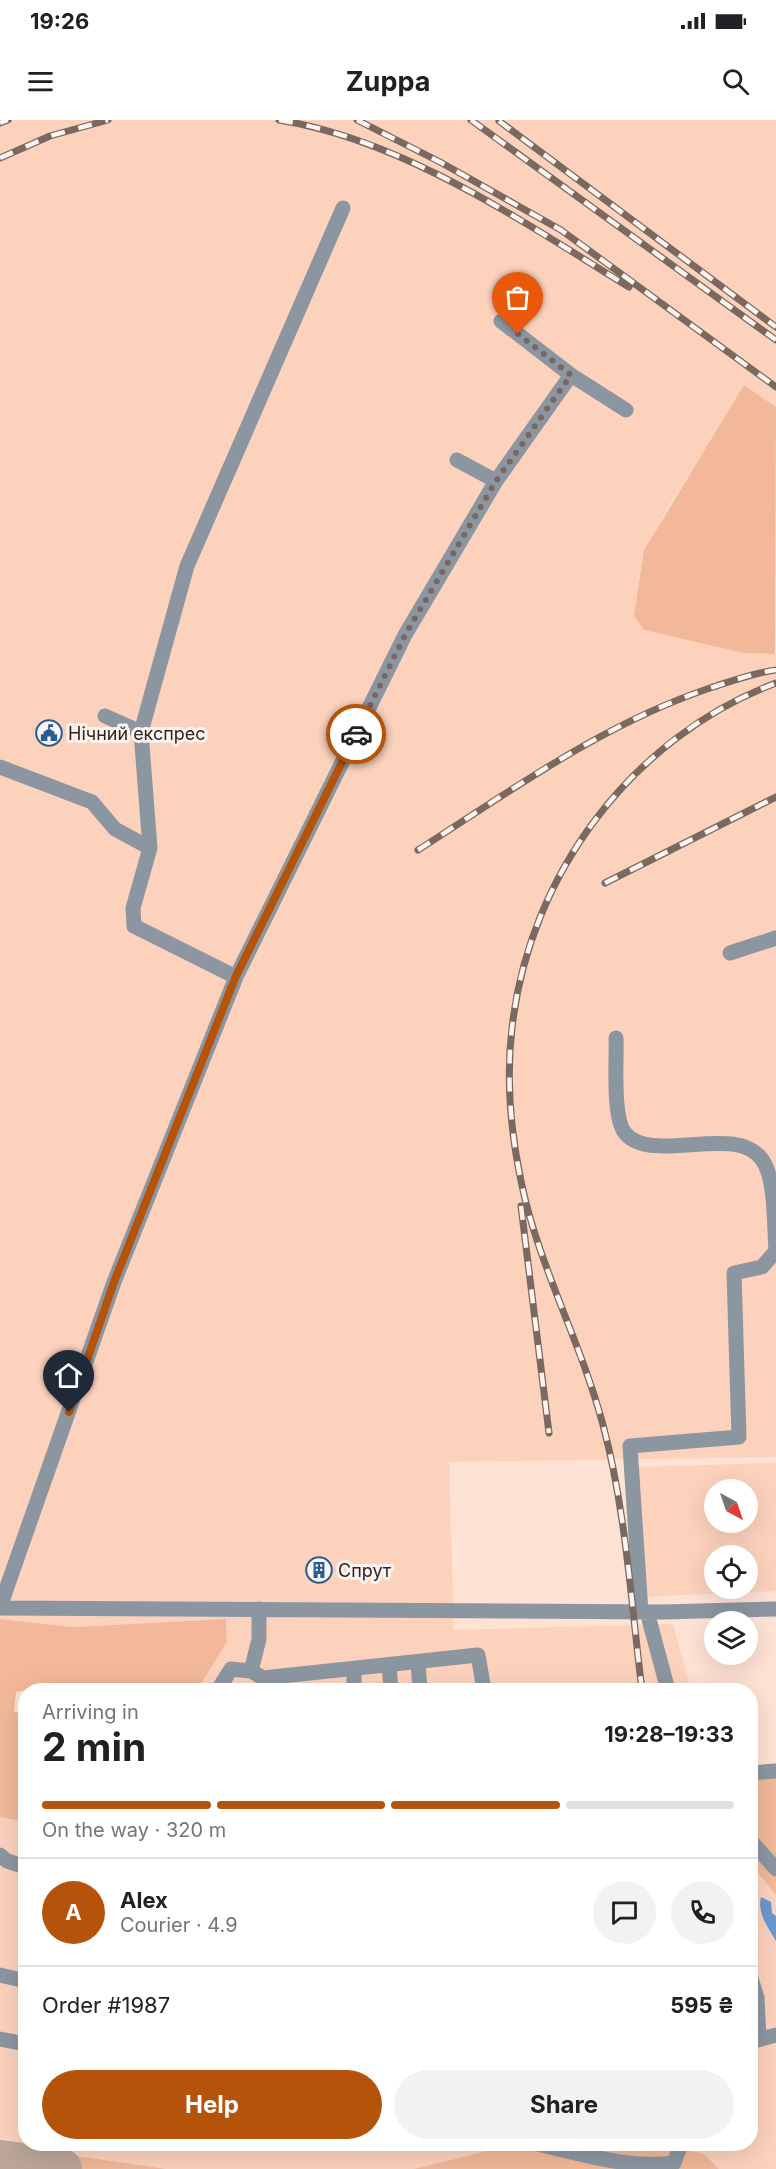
<!DOCTYPE html>
<html lang="en">
<head>
<meta charset="utf-8">
<style>
	:root { --surface:#fff; --page:#f2f2f2; --text:#202124; --muted:#757577; --line:#e0e0e0; --accent:#b45309 }
	body { margin:0; font-family:Inter,sans-serif; background:var(--page); color:var(--text); height:100vh; display:flex; flex-direction:column; font-size:22px; white-space:nowrap }
	* { box-sizing:border-box; margin:0 }
	p { font-size:20px; color:var(--muted) }
	.icon { flex:none; width:33px; height:33px; fill:none; stroke:currentColor; stroke-width:2; stroke-linecap:round; stroke-linejoin:round }
	.map { position:relative; flex:1; overflow:hidden }
	.panel { position:absolute; left:18px; top:1563px; width:740px; height:468px; display:flex; flex-direction:column; background:var(--surface); border-radius:24px; box-shadow:0 6px 24px #0002 }
	.panel>* { flex:none }
	.needle { width:39px; rotate:140deg }
	.fabs { position:absolute; left:704px; top:1359px; display:grid; gap:12px }
	.fabs a { display:grid; place-items:center; width:54px; height:54px; border-radius:50%; background:var(--surface); box-shadow:0 6px 24px #0002; font-size:30px }
	.pin { position:absolute; display:grid; place-items:center; width:51px; height:51px; color:#fff; margin:-62px -26px; border-radius:50% 50% 50% 0; rotate:-45deg; box-shadow:0 0 6px #0007 }
	.pin .icon { rotate:45deg }
	.courier { position:absolute; display:grid; place-items:center; width:60px; height:60px; margin:-30px; border:4px solid #b45309; border-radius:50%; background:#fff; color:#222; box-shadow:0 2px 8px #0007 }
	.headline em { font-style:normal; font-weight:700 }
	.headline div { display:flex; flex-direction:column-reverse }
	.headline { display:flex; align-items:center; justify-content:space-between; height:102px; padding:0 24px }
	h1 { font-size:39px; font-weight:700; line-height:45px }
	.bar { display:grid; grid-template-columns:repeat(4,1fr); gap:9px 6px; align-content:center; height:72px; padding:0 24px }
	.bar i { height:8px; border-radius:4px; background:var(--line) }
	.bar .on { background:var(--accent) }
	.bar p { grid-column:span 4 }
	.line { display:flex; align-items:center; gap:15px; padding:0 24px; border-top:2px solid var(--line) }
	.line div { flex:1 }
	.round { display:grid; place-items:center; flex:none; width:63px; height:63px; border-radius:32px; background:var(--page) }
	.button { display:flex; gap:12px; margin-top:auto; padding:12px 24px }
	.button a { flex:1; height:69px; border-radius:36px; background:var(--accent); color:#fff; font-size:24px; font-weight:700; line-height:69px; text-align:center }
	.button a+a { background:var(--page); color:var(--text) }
	.status { display:flex; justify-content:space-between; align-items:center; height:42px; padding:0 30px; background:var(--surface); direction:ltr }
	.status svg { height:16px; fill:currentColor }
	header { display:flex; justify-content:space-between; align-items:center; height:78px; padding:0 24px; background:var(--surface); font-size:27px; font-weight:700 }
	.map>svg:first-child { display:block }
</style>
</head>
<body>
<div class="status"><b>19:26</b><svg viewBox="0 0 49 12"><path d="M0 12V9h3v3zM5 12V6h3v6zM10 12V3h3v9zM15 12V0h3v12zM26 1h20v11H26zM47 4h2v5h-2z"/></svg></div>
<header><svg class="icon" aria-label="menu" viewBox="0 0 24 24"><path d="M4 6h16M4 12h16M4 18h16"/></svg>Zuppa<svg class="icon" aria-label="search" viewBox="0 0 24 24"><circle cx="10" cy="10" r="6"/><path d="M15 15l6 6"/></svg></header>
<div class="map">
<svg width="776" height="2049" viewBox="0 0 776 2049">
	<rect width="100%" height="100%" fill="#fee2d4"/>
	<!-- built -->
	<path fill="#fcd2bd" fill-rule="evenodd" d="M 0,0 L 776,0 L 776,287 L 744,266 L 712,320 L 670,384 L 644,430 L 644,510 L 743,533 L 776,534 L 776,1337 L 449,1342 L 454,1510 L 673,1504 L 691,1570 L 197,1570 L 227,1522 L 226,1499 L 73,1507 L 0,1499 Z
		M 776,1343 L 776,1471 L 642,1477 L 633,1347 ZM 714,1370 L 747,1370 L 747,1402 L 714,1402 ZM 714,1436 L 747,1436 L 747,1468 L 714,1468 Z
		M 0,1697 L 22,1701 L 25,1707 L 26,2024 L 750,2024 L 750,1743 L 776,1775 L 776,2049 L 0,2049 Z"/>
	<!-- green -->
	<path fill="#f2b899" d="M 744,265 L 776,287 L 775,534 L 743,533 L 644,510 L 634,496 L 644,430 Z
		M 0,1499 L 73,1507 L 226,1499 L 227,1522 L 197,1570 L 89,1570 L 84,1567 L 80,1570 L 32,1569 L 16,1572 L 14,1592 L 25,1593 L 25,1707 L 22,1701 L 0,1697 Z
		M 776,1646 L 776,1775 L 750,1743 L 750,1648 Z
		M 516,2024 L 657,2024 L 704,2034 L 719,2049 L 414,2049 Z
		M 0,2025 L 166,2049 L 0,2049 Z"/>
	<!-- water -->
	<path fill="#6799d1" d="M 761,1777 L 771,1782 L 772,1793 L 776,1796 L 776,1821 C 768,1807 757,1793 761,1777 Z"/>
	<g fill="none" stroke-linecap="round" stroke-linejoin="round">
		<!-- taxiway -->
		<path stroke="#bca69a" stroke-width="42" d="M 0,2041 L 61,2049"/>
		<!-- minor -->
		<path stroke="#8c96a1" stroke-width="15" d="M 571,255 L 626,290
			M 457,340 L 496,361 L 571,255 L 501,201
			M 105,596 L 141,612
			M 0,647 L 92,682 L 115,709 L 150,728
			M 730,833 L 776,818
			M 236,857 L 134,806 L 133,788 L 150,728 L 141,612 L 187,446 L 343,88
			M 616,918 C 617,940 612,997 625,1013 C 652,1046 738,1001 763,1041 C 776,1061 774,1107 776,1131 L 762,1147 L 734,1153 L 739,1317 L 630,1326 L 641,1492
			M 0,1487 L 114,1162 L 236,857 L 405,515 L 496,361
			M 0,1488 L 663,1492 L 776,1489
			M 647,1492 L 668,1570
			M 418,1542 L 420,1570
			M 389,1545 L 391,1570
			M 354,1549 L 354,1570
			M 251,1551 L 259,1519 L 259,1489
			M 218,1570 L 231,1549 L 251,1551 L 263,1558 L 478,1535 L 484,1570
			M 750,1653 L 776,1651
			M 750,1720 L 776,1749
			M 0,1735 L 7,1741 L 26,1747
			M 0,1855 L 26,1861
			M 750,1855 L 757,1878 L 759,1918
			M 0,1919 L 26,1924
			M 750,1922 L 776,1915
			M 537,2024 C 582,2034 628,2049 674,2043 L 681,2024"/>
		<!-- rail casing -->
		<g stroke="#7b6960" stroke-width="7">
			<path id="rail" d="M 279,0 C 404,20 523,102 629,167
				M 357,0 L 440,42 L 561,110 L 776,267
				M 471,0 L 776,220
				M 499,1 L 776,207
				M 0,3 L 8,0
				M 0,38 L 50,16 L 108,0
				M 418,730 C 512,670 603,604 710,568 C 732,561 753,553 776,550
				M 605,763 L 776,677
				M 521,1086 L 549,1313
				M 642,1570 C 631,1483 626,1391 603,1305 C 581,1222 538,1145 521,1061 C 511,1013 506,958 512,908 C 529,755 632,617 776,563"/>
		</g>
		<!-- rail -->
		<use href="#rail" stroke="#fcf4f1" stroke-width="4.5" stroke-dasharray="14" stroke-linecap="butt"/>
	</g>
	<g fill="none" stroke-linecap="round" stroke-linejoin="round">
		<!-- done -->
		<path stroke="#79665e" stroke-width="6" stroke-dasharray="0 10.8" d="M 356,614 L 405,515 L 496,361 L 571,255 L 518,214"/>
		<!-- route -->
		<path stroke="#b45309" stroke-width="8" d="M 69,1292 L 114,1162 L 236,856 L 356,614"/>
	</g>
	<!-- icons -->
	<defs>
		<g id="civic-ring" transform="scale(1.35)"><circle r="9.5" fill="#fcf4f1" stroke="#275d95" stroke-width="1.5"/><path d="M-.6-6.5H3V-4.5H.6V-3L4-1V1h2V6H-6V1h2V-1L-.6-3ZM-1.2 2.5V6h2.4V2.5Z" fill="#275d95"/></g>
		<g id="building-ring" transform="scale(1.35)"><circle r="9.5" fill="#fcf4f1" stroke="#275d95" stroke-width="1.5"/><path d="M-4-6H4V6H1V3H-1V6H-4ZM-2.5-4.3h1.7v1.8h-1.7ZM.8-4.3h1.7v1.8H.8ZM-2.5-1h1.7V.8h-1.7ZM.8-1h1.7V.8H.8Z" fill="#275d95"/></g>
	</defs>
	<g fill-rule="evenodd">
		<use href="#civic-ring" x="49" y="613"/>
		<use href="#building-ring" x="319" y="1450"/>
	</g>
	<g text-anchor="middle" dominant-baseline="central" stroke-width="6" stroke-linejoin="round" paint-order="stroke">
		<!-- poi labels -->
		<g font-size="18" fill="#31241e" stroke="#fcf4f1" text-anchor="start">
			<text x="68" y="613">Нічний експрес</text>
			<text x="338" y="1450">Спрут</text>
		</g>
	</g>
</svg>
<div class="fabs">
<a><svg class="needle" viewBox="-14 -14 28 28"><path d="M0-13l5 13h-10z" fill="#e53935"/><path d="M0 13l5-13h-10z" fill="#757577"/></svg></a>
<a><svg class="icon" aria-label="locate" viewBox="0 0 24 24"><circle cx="12" cy="12" r="6"/><path d="M12 2v4M12 18v4M2 12h4M18 12h4"/></svg></a>
<a><svg class="icon" aria-label="layers" viewBox="0 0 24 24"><path d="M12 4l9 5-9 5-9-5zM3 14l9 5 9-5"/></svg></a>
</div>
<div class="pin" style="left:518px;top:214px;background:#ea580c"><svg class="icon" aria-label="bag" viewBox="0 0 24 24"><path d="M5 8h14l-1 12H6zM9 8a3 3 0 0 1 6 0"/></svg></div>
<div class="pin" style="left:69px;top:1292px;background:#1f2937"><svg class="icon" aria-label="home" viewBox="0 0 24 24"><path d="M3 11l9-7 9 7M6 9v11h12V9"/></svg></div>
<div class="courier" style="left:356px;top:614px"><svg class="icon" aria-label="car" viewBox="0 0 24 24"><path d="M5 17H2v-5l4-1 3-4h7l3 4 3 1v5h-3M9 17h6M6 11h13"/><circle cx="7" cy="17" r="2"/><circle cx="17" cy="17" r="2"/></svg></div>
<section class="panel">
<div class="headline"><div><h1>2 min</h1><p>Arriving in</p></div><em>19:28–19:33</em></div>
<div class="bar"><i class="on"></i><i class="on"></i><i class="on"></i><i></i><p>On the way · 320 m</p></div>
<div class="line" style="height:108px"><b class="round" style="background:var(--accent);color:#fff">A</b><div><b>Alex</b><p>Courier · 4.9</p></div><a class="round"><svg class="icon" aria-label="chat" viewBox="0 0 24 24"><path d="M4 5h16v11H9l-5 4z"/></svg></a><a class="round"><svg class="icon" aria-label="phone" viewBox="0 0 24 24"><path d="M5 4h4l2 5-3 2q2 4 5 5l2-3 5 2v4C11 20 4 13 5 4z"/></svg></a></div>
<div class="line" style="height:78px"><div>Order #1987</div><b>595 ₴</b></div>
<div class="button"><a>Help</a><a>Share</a></div>
</section>
</div>
</body>
</html>
